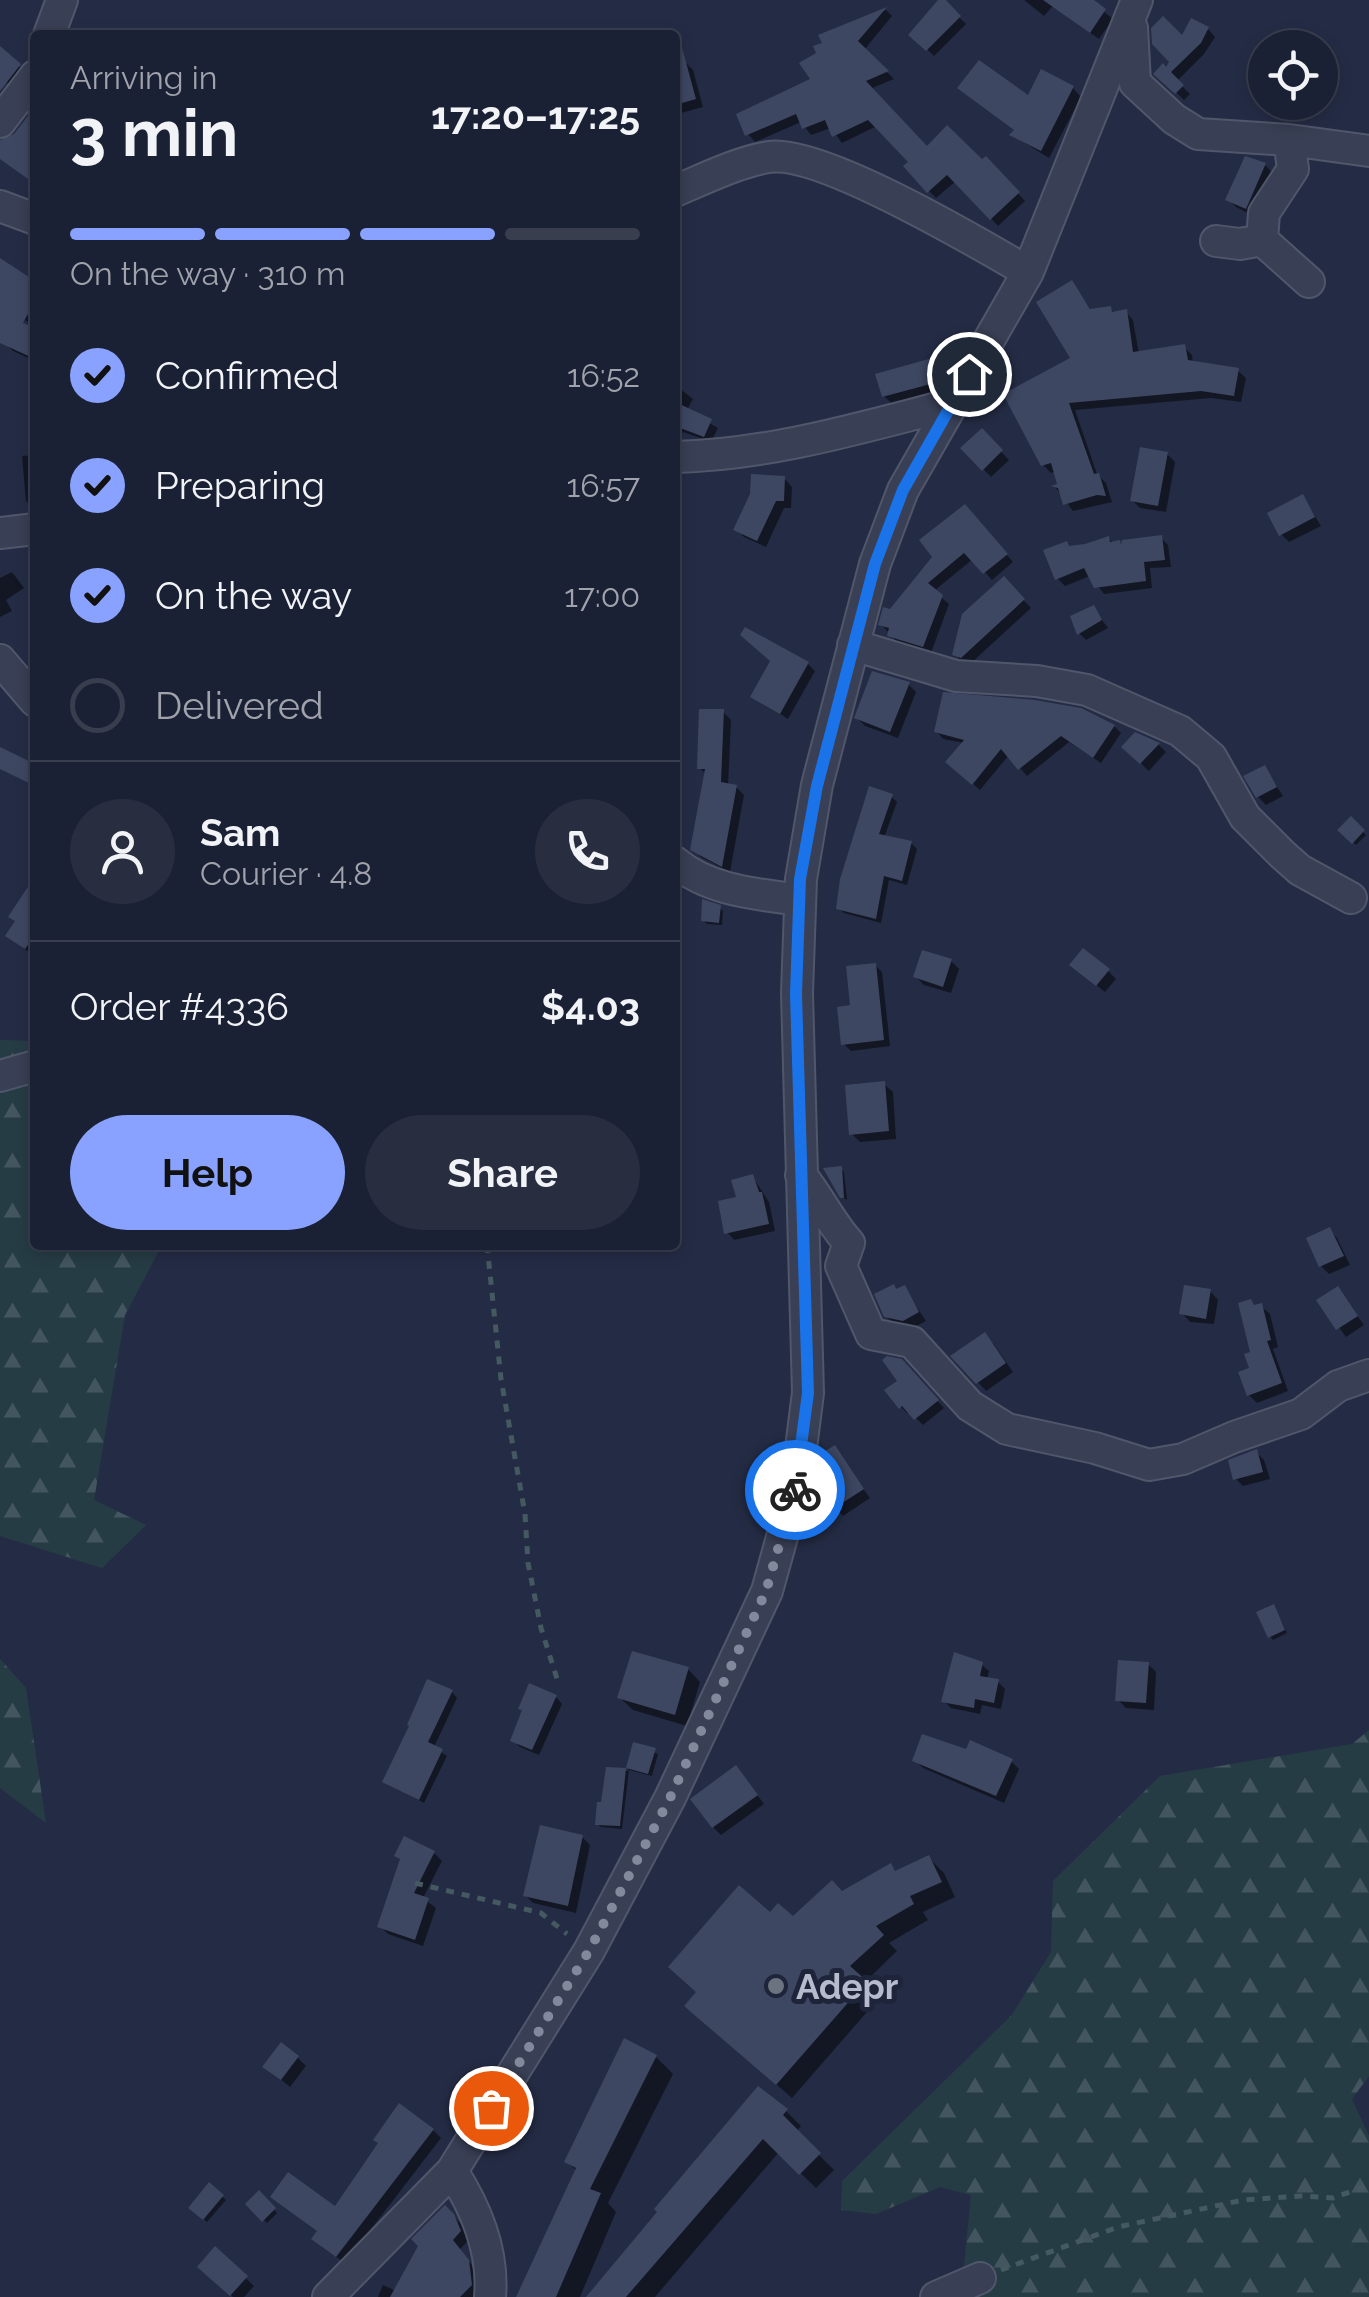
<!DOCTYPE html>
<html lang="en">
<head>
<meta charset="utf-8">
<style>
	:root { --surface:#1b2134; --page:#282e40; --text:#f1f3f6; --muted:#a0a3ac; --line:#393e4f; --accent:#8aa2ff }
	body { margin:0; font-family:Raleway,sans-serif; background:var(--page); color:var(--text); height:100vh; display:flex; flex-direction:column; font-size:38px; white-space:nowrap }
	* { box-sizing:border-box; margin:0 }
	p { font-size:32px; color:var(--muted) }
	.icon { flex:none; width:55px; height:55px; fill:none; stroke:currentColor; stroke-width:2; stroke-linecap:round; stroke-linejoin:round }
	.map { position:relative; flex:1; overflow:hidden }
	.side { position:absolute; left:30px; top:30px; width:650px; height:1220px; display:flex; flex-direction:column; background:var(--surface); border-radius:10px; box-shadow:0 5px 15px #0003,0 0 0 2px var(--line) }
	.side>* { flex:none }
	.tools { position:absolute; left:1248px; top:30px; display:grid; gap:20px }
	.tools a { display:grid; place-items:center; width:90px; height:90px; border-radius:50%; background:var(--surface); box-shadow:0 5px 15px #0003,0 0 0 2px var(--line); font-size:50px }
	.pin { position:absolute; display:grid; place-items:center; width:85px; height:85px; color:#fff; margin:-42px; border:5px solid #fff; border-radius:50%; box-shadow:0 2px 10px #0007 }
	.courier { position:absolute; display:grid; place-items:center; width:100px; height:100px; margin:-50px; border:8px solid #1a73e8; border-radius:50%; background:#fff; color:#222; box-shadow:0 2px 12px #0007 }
	.overview em { font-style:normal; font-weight:700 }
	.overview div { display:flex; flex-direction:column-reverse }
	.overview { display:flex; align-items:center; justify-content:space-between; height:170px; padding:0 40px }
	h1 { font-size:65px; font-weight:700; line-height:75px }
	.bar { display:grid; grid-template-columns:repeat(4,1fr); gap:15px 10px; align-content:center; height:120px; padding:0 40px }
	.bar i { height:12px; border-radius:8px; background:var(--line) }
	.bar .selected { background:var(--accent) }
	.bar p { grid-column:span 4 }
	.line { display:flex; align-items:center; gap:25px; padding:0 40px; border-top:2px solid var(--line) }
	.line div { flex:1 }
	.round { display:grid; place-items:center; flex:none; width:105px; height:105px; border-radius:52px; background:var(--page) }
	ol { padding:0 40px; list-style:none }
	li { display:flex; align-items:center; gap:30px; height:110px }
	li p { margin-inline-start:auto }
	li .icon { padding:10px; border-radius:50%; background:var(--accent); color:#111; stroke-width:4 }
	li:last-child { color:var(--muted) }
	li i { width:55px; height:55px; border:5px solid var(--line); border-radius:50% }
	.primary-button { display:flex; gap:20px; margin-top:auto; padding:20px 40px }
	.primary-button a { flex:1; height:115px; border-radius:60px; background:var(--accent); color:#111; font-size:40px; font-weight:700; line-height:115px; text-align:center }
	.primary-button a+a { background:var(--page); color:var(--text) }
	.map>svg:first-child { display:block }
</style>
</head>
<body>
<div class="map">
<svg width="1369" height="2297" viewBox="0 0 1369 2297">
	<defs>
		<pattern id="forest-firs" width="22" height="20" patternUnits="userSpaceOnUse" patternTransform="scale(2.5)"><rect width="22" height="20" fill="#263c45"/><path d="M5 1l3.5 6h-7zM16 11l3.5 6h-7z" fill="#43565f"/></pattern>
	</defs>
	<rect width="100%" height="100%" fill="#242c45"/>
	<!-- forest -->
	<path fill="url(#forest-firs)" d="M 0,1040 L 35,1041 L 35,1245 L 162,1245 L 125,1315 L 94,1500 L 146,1525 L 102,1568 L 0,1536 Z
		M 0,1659 L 26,1688 L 46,1823 L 0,1788 Z
		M 1369,1730 L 1369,2076 L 1352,2099 L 1369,2136 L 1369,2297 L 961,2297 L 971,2195 L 940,2187 L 876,2214 L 841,2210 L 842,2181 L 1012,2015 L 1051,1952 L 1053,1881 L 1160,1776 L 1352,1744 Z"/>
	<!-- shadow -->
	<path fill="#0007" d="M 941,0 L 966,24 L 934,56 L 912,35 Z
		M 1024,0 L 1058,0 L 1044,16 Z
		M 1084,0 L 1089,0 L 1113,19 L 1099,39 L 1079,25 Z
		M 886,10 L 892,16 L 864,50 L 894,79 L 870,89 L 927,150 L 982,162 L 986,159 L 1025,201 L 998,226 L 956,181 L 936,198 L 906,167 L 911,162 L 877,126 L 842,143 L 831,128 L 811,135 L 801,122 L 755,142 L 748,134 L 814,80 L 819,54 L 825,44 L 822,36 Z
		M 1208,29 L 1215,37 L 1204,54 L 1177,81 L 1190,94 L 1184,100 L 1157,74 L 1167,71 Z
		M 8,56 L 26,73 L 15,87 L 0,79 L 0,65 Z
		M 685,62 L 693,70 L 703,107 L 681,113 L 675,108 L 675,65 Z
		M 1042,73 L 1073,88 L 1081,97 L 1049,158 L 1012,135 Z
		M 1247,159 L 1265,165 L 1273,173 L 1254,216 L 1236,207 L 1228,199 Z
		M 0,261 L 35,284 L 33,325 L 0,305 Z
		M 1072,283 L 1092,311 L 1110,309 L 1115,314 L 1126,312 L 1133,320 L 1139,354 L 1184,347 L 1192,355 L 1193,363 L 1238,371 L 1246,378 L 1241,402 L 1211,398 L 1075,410 L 1097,474 L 1106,483 L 1112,502 L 1073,511 L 1056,488 L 1060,486 L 1056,471 L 1051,473 L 1043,465 L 1073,359 Z
		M 35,331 L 35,361 L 13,351 L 5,343 Z
		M 935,360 L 943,368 L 949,389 L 892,404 L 884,396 Z
		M 675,385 L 693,399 L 687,410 L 718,428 L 711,442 L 683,432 L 675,446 Z
		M 982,432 L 1009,460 L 991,477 L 964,449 Z
		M 1167,454 L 1175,462 L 1166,512 L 1140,508 L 1132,500 Z
		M 35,455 L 35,509 L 34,509 L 26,501 L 22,456 Z
		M 784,478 L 792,487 L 791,508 L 784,508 L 766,547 L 744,537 L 736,529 L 752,494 Z
		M 1303,497 L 1321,526 L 1289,542 L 1281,534 Z
		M 972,514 L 1013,562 L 992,580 L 973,559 L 934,591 L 949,604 L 931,653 L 897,642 L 881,624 Z
		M 1161,538 L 1168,545 L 1171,567 L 1150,568 L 1152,588 L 1104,594 L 1090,576 L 1065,586 L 1057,578 L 1108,539 L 1123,548 Z
		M 12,572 L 24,588 L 6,600 L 12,611 L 0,617 L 0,578 Z
		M 1004,580 L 1031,608 L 970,664 L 963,663 L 955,654 Z
		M 1093,608 L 1108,628 L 1086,640 L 1079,633 Z
		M 773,661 L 808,664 L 815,671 L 788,719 L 753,696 Z
		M 908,684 L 916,692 L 898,738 L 865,726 L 857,718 Z
		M 723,712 L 731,720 L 728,786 L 736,787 L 744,795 L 730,872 L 701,857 L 693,849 L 706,775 L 700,768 Z
		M 1114,726 L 1121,733 L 1101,763 L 1069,742 L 1027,776 L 1009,755 L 980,790 L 955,769 L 964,743 L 943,739 L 936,731 Z
		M 1136,735 L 1159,745 L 1166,752 L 1149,771 L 1124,747 Z
		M 1265,768 L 1283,796 L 1266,805 L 1258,797 Z
		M 891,796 L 897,802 L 884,838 L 911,843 L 917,849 L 907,885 L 889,880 L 881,923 L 844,913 L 838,908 Z
		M 1351,820 L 1366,835 L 1356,845 L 1341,830 Z
		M 35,904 L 35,943 L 29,952 L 15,942 Z
		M 719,908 L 723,911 L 722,925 L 707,924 L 703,920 Z
		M 951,961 L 959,969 L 951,993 L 924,985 L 916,977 Z
		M 875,965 L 882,972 L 890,1046 L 851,1051 L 844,1044 L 853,1007 Z
		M 1108,971 L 1116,979 L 1105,992 L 1080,972 Z
		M 884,1084 L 893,1092 L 896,1139 L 860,1142 L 852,1134 Z
		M 841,1169 L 844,1172 L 847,1200 L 842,1197 Z
		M 752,1176 L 769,1202 L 775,1231 L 734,1240 L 727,1232 Z
		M 1329,1230 L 1337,1238 L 1350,1265 L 1329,1274 L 1321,1266 L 1309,1240 Z
		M 904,1288 L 926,1321 L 912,1328 L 895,1325 L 886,1316 L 897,1291 Z
		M 1338,1289 L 1364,1325 L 1346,1337 L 1320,1301 Z
		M 1210,1291 L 1218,1300 L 1214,1324 L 1190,1322 L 1182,1313 Z
		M 1261,1306 L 1270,1314 L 1278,1347 L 1273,1349 L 1288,1391 L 1257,1403 L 1249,1395 L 1256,1307 Z
		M 993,1343 L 1013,1372 L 986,1391 L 954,1357 Z
		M 901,1362 L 944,1408 L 923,1425 L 910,1412 L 908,1414 L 901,1407 Z
		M 834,1448 L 870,1498 L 843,1516 L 835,1508 Z
		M 1256,1452 L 1264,1460 L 1270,1479 L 1243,1486 L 1235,1478 Z
		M 1274,1607 L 1287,1633 L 1273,1640 L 1270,1636 Z
		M 981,1664 L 989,1671 L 987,1680 L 998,1682 L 1005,1689 L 1001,1709 L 982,1705 L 980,1714 L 951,1708 L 944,1701 Z
		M 1148,1664 L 1156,1672 L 1154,1710 L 1126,1708 L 1118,1700 Z
		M 688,1669 L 700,1682 L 687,1726 L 633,1710 L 620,1698 Z
		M 452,1692 L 457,1698 L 434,1747 L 447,1756 L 424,1803 L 385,1782 Z
		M 556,1697 L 562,1704 L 539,1755 L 520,1747 L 513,1740 Z
		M 635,1745 L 658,1754 L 652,1776 L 629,1770 L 622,1829 L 601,1827 L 597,1824 L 608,1770 L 628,1771 Z
		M 915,1760 L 1011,1761 L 1019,1769 L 1004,1803 L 923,1768 Z
		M 743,1776 L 764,1804 L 721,1835 L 713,1827 Z
		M 582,1837 L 590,1845 L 576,1913 L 533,1903 L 525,1895 Z
		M 434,1853 L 442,1861 L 423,1898 L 436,1908 L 423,1946 L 388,1934 L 380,1926 Z
		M 929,1858 L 944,1873 L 955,1897 L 923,1912 L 928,1920 L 889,1943 L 897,1951 L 865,1982 L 880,1997 L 792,2098 L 703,2021 L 771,1916 L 793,1920 L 890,1866 L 897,1873 Z
		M 656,2057 L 673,2074 L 608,2203 L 616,2212 L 580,2297 L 524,2297 L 577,2171 L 567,2162 Z
		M 298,2058 L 306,2066 L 290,2087 L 266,2067 Z
		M 786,2111 L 801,2126 L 796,2132 L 834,2170 L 816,2188 L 779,2152 L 655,2297 L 598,2297 Z
		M 433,2130 L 441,2138 L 345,2263 L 322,2247 L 336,2209 Z
		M 210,2186 L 226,2200 L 207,2222 L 191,2208 Z
		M 259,2194 L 277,2213 L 267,2223 L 248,2204 Z
		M 445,2208 L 462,2225 L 469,2240 L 459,2250 L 477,2271 L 479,2297 L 378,2297 L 383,2285 L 396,2291 Z
		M 216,2250 L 254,2286 L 244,2297 L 233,2297 L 200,2266 Z"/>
	<!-- building -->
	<path fill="#3e4762" d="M 938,0 L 946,0 L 961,16 L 926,51 L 908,35 Z
		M 1043,0 L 1094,0 L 1106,9 L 1090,33 Z
		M 887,7 L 858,41 L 889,71 L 866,81 L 927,146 L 947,125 L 982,159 L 986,156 L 1020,192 L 990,220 L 947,175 L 927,193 L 903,166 L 908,162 L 868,120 L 832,137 L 825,120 L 802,129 L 796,114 L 745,136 L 736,114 L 810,79 L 799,63 L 816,53 L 813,46 L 822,43 L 818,35 Z
		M 1163,16 L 1182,35 L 1191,18 L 1209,27 L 1201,43 L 1171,72 L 1184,85 L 1175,94 L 1153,74 L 1163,63 L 1166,67 L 1169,62 L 1152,44 L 1151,28 Z
		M 681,44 L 696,99 L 675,105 L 675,45 Z
		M 0,46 L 21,64 L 0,91 Z
		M 979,60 L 1028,95 L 1041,69 L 1074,86 L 1041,151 L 1009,135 L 1014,130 L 957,88 Z
		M 35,107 L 35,184 L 0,159 L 0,140 L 14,134 Z
		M 1245,156 L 1266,163 L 1246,209 L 1225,200 Z
		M 0,258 L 35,281 L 35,301 L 23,323 L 35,328 L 35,359 L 0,343 Z
		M 1072,280 L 1090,309 L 1111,306 L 1112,312 L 1127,309 L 1133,352 L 1185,344 L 1188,360 L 1239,368 L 1234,396 L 1201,391 L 1069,403 L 1094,474 L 1099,473 L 1106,496 L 1097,495 L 1063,505 L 1058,488 L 1051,486 L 1057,484 L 1051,463 L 1041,466 L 1003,394 L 1070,358 L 1036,302 Z
		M 936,357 L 942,381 L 882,397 L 875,374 Z
		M 675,402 L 712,419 L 704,437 L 675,426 Z
		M 982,428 L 1003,450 L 982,471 L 960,448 Z
		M 1140,447 L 1168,452 L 1158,506 L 1130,501 Z
		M 751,474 L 785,476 L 784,501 L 776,501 L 757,541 L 733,530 L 750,494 Z
		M 1303,494 L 1315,517 L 1279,536 L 1267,513 Z
		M 965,504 L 1008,554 L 983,574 L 964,553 L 928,583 L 943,595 L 923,647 L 887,636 L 889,628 L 878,625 L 883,607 L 890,609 L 932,557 L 919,540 Z
		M 1162,535 L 1165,560 L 1144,562 L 1146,581 L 1094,588 L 1084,568 L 1055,580 L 1043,550 L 1067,541 L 1069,546 L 1085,544 L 1109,536 L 1110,542 L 1120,540 L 1121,545 L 1122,540 Z
		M 1004,576 L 1025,599 L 961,658 L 952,655 L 962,614 Z
		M 1094,605 L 1102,620 L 1077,635 L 1070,616 Z
		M 745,627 L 809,662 L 780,714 L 750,697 L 770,661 L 740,635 Z
		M 872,671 L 910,682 L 890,732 L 854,718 Z
		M 943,692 L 1035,700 L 1081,708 L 1115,725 L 1093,758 L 1061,736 L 1018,770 L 1001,749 L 972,785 L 945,762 L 964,740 L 934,732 Z
		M 699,709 L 724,709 L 721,782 L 737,785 L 722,867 L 690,850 L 705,769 L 697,769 Z
		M 1135,732 L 1160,743 L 1140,764 L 1121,747 Z
		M 0,747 L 35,764 L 35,786 L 0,769 Z
		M 1265,765 L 1277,787 L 1256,798 L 1243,776 Z
		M 869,786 L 893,794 L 879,834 L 912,841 L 902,881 L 884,876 L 876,919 L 836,909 L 840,879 Z
		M 1351,816 L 1365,830 L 1352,844 L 1337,830 Z
		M 35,876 L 35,935 L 25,949 L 5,936 L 15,921 L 8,917 Z
		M 702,899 L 721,905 L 719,923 L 701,921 Z
		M 1083,948 L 1110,969 L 1096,986 L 1069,965 Z
		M 922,950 L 952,959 L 943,987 L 913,977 Z
		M 876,963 L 884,1040 L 841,1045 L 837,1007 L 850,1005 L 846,966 Z
		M 885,1081 L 889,1131 L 849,1135 L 845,1085 Z
		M 842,1166 L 844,1198 L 840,1198 L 823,1168 Z
		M 753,1174 L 759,1192 L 762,1192 L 769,1224 L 724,1234 L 718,1201 L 736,1197 L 731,1180 Z
		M 1330,1227 L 1344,1256 L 1319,1267 L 1306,1238 Z
		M 894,1284 L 896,1289 L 905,1285 L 919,1312 L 903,1321 L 884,1317 L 874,1294 Z
		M 1184,1285 L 1211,1289 L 1206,1319 L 1179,1314 Z
		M 1338,1286 L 1358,1316 L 1336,1330 L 1316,1300 Z
		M 1251,1299 L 1254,1305 L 1262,1303 L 1271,1340 L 1267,1341 L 1282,1383 L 1247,1396 L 1238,1372 L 1249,1368 L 1244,1354 L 1250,1352 L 1238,1303 Z
		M 985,1332 L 1006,1363 L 976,1384 L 950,1356 Z
		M 887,1356 L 902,1359 L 939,1400 L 914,1420 L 902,1406 L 899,1409 L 884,1390 L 897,1381 L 882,1360 Z
		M 835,1445 L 864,1489 L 833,1509 L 816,1484 L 830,1475 L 819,1455 Z
		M 1257,1449 L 1263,1472 L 1233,1480 L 1228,1460 Z
		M 1274,1604 L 1285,1630 L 1268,1638 L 1256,1612 Z
		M 632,1651 L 689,1667 L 675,1715 L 617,1698 Z
		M 954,1652 L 983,1662 L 980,1676 L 999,1679 L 994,1703 L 975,1699 L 974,1708 L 941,1702 Z
		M 1118,1660 L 1149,1662 L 1146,1703 L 1115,1701 Z
		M 427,1679 L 453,1690 L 428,1742 L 443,1749 L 419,1800 L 382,1782 L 409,1726 L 407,1725 Z
		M 529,1683 L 557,1695 L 532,1750 L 510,1741 L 522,1710 L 518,1709 Z
		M 922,1734 L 966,1749 L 970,1740 L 1013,1759 L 996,1796 L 912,1761 Z
		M 633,1742 L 656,1748 L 648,1774 L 626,1768 Z
		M 736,1765 L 758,1795 L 712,1828 L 690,1799 Z
		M 606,1767 L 626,1768 L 620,1826 L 595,1825 L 597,1802 L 601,1802 Z
		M 540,1825 L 583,1835 L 568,1906 L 523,1896 Z
		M 404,1836 L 435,1851 L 414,1893 L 429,1898 L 415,1940 L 377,1927 L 400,1859 L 394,1856 Z
		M 929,1855 L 942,1882 L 910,1896 L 914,1904 L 876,1926 L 884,1935 L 850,1966 L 867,1981 L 776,2085 L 684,2006 L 696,1992 L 668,1967 L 739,1885 L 770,1912 L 778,1903 L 793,1916 L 832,1880 L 842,1891 L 891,1863 L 895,1871 Z
		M 624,2038 L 657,2055 L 590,2189 L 601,2193 L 556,2297 L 516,2297 L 576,2168 L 564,2162 Z
		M 281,2042 L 299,2056 L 281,2080 L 262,2067 Z
		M 758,2086 L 788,2109 L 783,2115 L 821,2153 L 799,2175 L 763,2139 L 626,2297 L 586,2297 L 657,2212 L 654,2209 Z
		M 399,2103 L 434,2129 L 336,2257 L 311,2239 L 317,2231 L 270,2197 L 288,2172 L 335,2206 L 378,2143 L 373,2140 Z
		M 209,2182 L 224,2195 L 203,2220 L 188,2208 Z
		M 259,2190 L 276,2208 L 262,2222 L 245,2204 Z
		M 445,2205 L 454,2214 L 461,2231 L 453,2240 L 469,2260 L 472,2285 L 460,2297 L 390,2297 L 418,2246 L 411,2239 Z
		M 215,2246 L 248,2276 L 230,2296 L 197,2267 Z"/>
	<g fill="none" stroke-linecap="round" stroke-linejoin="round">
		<!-- minor casing -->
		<g stroke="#51576b" stroke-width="34">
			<path id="minor" d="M 1132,28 L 1135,83 L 1174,119 L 1198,134 L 1289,140 L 1369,151
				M 49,35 L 62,0
				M 0,122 L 35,76
				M 675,191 C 704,179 738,162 769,157 C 820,149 980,244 1028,272
				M 0,206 L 35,219
				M 1262,240 L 1309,282
				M 1216,241 L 1240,244 L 1262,240 L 1264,213 L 1293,169 L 1289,140
				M 675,457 C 768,455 860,428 949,405
				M 0,533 L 35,529
				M 853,645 L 956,676 L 1037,681 L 1087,690 L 1180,731 L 1211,757 L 1245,817 L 1283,855 L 1300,870 L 1351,898
				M 0,660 L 35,701
				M 675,862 C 710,891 756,894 800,900
				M 0,1076 L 35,1066
				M 801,1175 C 819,1197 830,1222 849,1243 L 841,1266 L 871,1334 L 912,1342 L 970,1406 L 1007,1429 L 1095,1448 L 1149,1465 L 1183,1459 L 1234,1437 L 1301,1414 L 1338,1386 L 1369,1375
				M 452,2171 C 476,2208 494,2252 490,2297
				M 328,2297 L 452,2171 L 589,1951 L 670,1798 L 767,1591 L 796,1487 L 808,1393 L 797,993 L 801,879 L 817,785 L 875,564 L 903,490 L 1028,272 L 1137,0
				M 936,2297 L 980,2278"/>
		</g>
		<!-- path -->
		<path stroke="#455961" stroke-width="5" stroke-dasharray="8 8" stroke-linecap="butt" d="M 487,1245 L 501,1379 L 525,1514 L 528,1563 L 541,1628 L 559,1685
			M 415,1883 L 541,1913 L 567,1934
			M 1001,2270 L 1118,2227 L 1243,2200 L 1301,2196 L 1333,2198 L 1369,2185"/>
		<!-- minor -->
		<use href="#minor" stroke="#393f54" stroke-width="30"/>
	</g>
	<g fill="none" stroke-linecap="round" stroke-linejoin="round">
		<!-- done -->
		<path stroke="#83899d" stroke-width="10" stroke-dasharray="0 18" d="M 491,2108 L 589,1951 L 670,1798 L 766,1591 L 795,1490"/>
		<!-- route -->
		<path stroke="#1a73e8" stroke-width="12" d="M 795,1490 L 808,1393 L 796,994 L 800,879 L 817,786 L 875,564 L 903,490 L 969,374"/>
	</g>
	<!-- markers -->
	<circle fill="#6b7280" stroke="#1e2439" stroke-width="4" cx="776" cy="1986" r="10"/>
	<g text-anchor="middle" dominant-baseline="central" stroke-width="10" stroke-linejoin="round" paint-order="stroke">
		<!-- poi labels -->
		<g font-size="35" font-weight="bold" fill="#b6bbcd" stroke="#1e2439" text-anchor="start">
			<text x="796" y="1986">Adepr</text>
		</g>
	</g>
</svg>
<div class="tools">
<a><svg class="icon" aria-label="locate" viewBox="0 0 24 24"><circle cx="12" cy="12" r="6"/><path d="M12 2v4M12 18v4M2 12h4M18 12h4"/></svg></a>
</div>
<div class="pin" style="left:491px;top:2108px;background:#ea580c"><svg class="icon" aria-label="bag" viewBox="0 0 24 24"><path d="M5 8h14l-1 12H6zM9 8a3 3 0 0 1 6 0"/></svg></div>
<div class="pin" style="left:969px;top:374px;background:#1f2937"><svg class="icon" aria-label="home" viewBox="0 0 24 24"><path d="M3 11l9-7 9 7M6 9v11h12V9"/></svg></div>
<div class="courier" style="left:795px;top:1490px"><svg class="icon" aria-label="bike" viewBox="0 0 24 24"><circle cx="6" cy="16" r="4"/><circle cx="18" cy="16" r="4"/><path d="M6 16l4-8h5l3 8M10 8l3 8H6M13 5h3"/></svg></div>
<section class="side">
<div class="overview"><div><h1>3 min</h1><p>Arriving in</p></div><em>17:20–17:25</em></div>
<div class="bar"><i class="selected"></i><i class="selected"></i><i class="selected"></i><i></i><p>On the way · 310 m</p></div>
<ol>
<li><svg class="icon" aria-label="check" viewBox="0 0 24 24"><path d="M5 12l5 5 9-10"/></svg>Confirmed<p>16:52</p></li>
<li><svg class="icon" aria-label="check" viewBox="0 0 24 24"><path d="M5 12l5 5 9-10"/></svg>Preparing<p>16:57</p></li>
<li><svg class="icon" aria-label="check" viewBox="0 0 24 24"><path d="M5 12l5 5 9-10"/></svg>On the way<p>17:00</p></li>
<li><i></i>Delivered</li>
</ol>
<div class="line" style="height:180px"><a class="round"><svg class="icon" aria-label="person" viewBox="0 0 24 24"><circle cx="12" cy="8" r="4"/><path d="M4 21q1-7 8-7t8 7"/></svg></a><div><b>Sam</b><p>Courier · 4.8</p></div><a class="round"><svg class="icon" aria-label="phone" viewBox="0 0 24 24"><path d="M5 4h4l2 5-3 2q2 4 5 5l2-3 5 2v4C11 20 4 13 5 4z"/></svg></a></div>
<div class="line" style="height:130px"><div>Order #4336</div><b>$4.03</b></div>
<div class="primary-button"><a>Help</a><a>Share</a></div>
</section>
</div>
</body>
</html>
